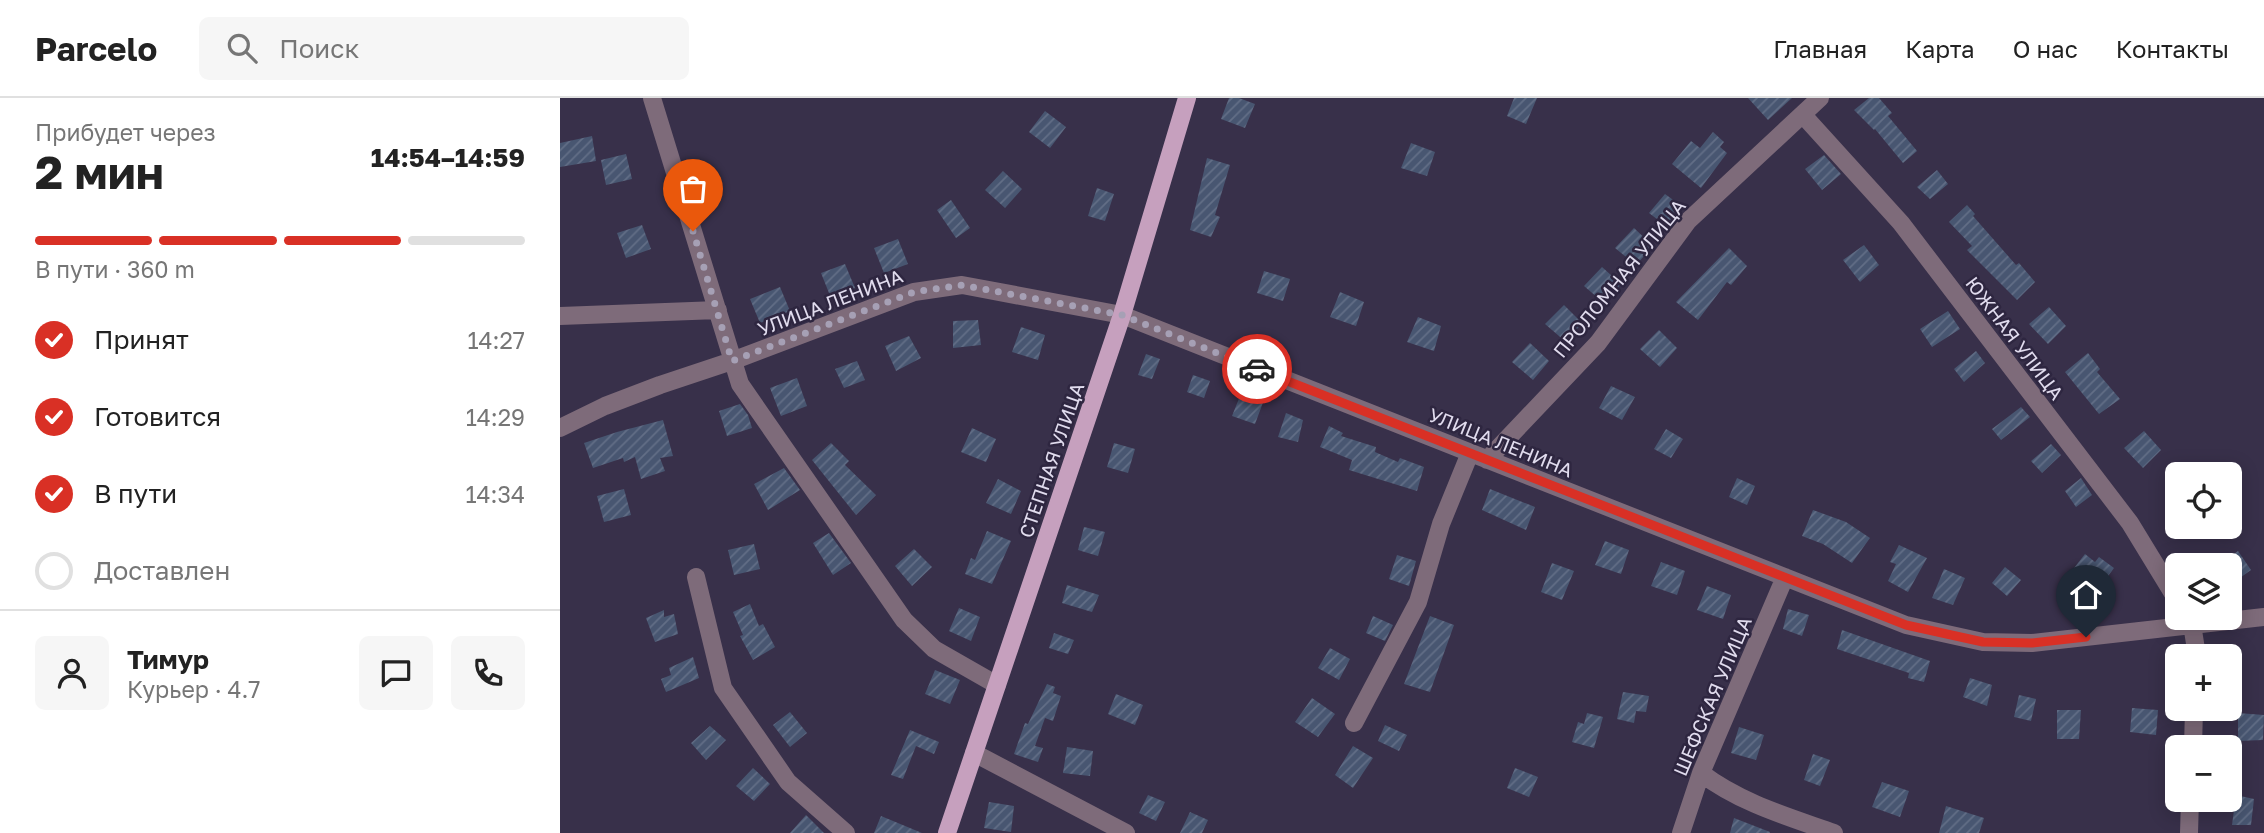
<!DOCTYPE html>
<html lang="ru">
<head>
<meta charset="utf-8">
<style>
	:root { --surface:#fff; --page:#f6f6f6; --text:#222; --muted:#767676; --line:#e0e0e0; --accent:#d93025 }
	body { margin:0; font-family:"Golos Text",sans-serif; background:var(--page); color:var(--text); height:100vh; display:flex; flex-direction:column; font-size:26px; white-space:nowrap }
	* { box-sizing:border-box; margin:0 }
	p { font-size:23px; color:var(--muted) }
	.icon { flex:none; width:38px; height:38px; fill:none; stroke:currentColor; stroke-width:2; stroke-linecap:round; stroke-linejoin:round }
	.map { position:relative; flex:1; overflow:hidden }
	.sheet { display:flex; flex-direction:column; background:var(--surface); width:560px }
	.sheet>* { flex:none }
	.tools { position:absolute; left:1605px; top:364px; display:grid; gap:14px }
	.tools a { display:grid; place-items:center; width:77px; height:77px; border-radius:10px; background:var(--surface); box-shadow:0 4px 18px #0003; font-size:35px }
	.pin { position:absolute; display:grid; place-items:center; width:60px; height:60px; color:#fff; margin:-72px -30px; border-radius:50% 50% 50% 0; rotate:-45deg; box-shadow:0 0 7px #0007 }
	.pin .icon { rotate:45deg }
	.courier { position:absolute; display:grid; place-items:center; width:70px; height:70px; margin:-35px; border:5px solid #d93025; border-radius:50%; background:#fff; color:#222; box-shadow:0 2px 9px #0007 }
	.head em { font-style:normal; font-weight:700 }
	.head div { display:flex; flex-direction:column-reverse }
	.head { display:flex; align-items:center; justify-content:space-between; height:119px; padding:0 35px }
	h1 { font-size:46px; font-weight:700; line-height:52px }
	.bar { display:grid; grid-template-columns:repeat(4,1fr); gap:10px 7px; align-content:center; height:84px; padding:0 35px }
	.bar i { height:9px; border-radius:5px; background:var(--line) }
	.bar .active { background:var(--accent) }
	.bar p { grid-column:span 4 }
	.line { display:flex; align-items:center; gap:18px; padding:0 35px; border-top:2px solid var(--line) }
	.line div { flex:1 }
	.round { display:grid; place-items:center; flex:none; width:74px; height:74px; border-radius:10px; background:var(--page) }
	ol { padding:0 35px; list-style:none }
	li { display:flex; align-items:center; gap:21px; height:77px }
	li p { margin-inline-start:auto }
	li .icon { padding:7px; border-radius:50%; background:var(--accent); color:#fff; stroke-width:4 }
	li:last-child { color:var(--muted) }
	li i { width:38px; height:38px; border:4px solid var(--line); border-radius:50% }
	header { display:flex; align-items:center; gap:42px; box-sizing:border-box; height:98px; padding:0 35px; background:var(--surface); border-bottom:2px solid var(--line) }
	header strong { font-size:33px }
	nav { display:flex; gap:38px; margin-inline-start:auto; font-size:24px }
	.search { width:490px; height:63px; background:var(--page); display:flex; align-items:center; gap:18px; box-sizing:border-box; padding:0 24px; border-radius:10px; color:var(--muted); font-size:26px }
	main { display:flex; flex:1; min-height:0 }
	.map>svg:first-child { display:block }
</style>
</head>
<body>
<header>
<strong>Parcelo</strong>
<div class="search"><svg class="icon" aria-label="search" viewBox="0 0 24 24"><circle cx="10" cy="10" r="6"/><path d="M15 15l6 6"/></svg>Поиск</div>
<nav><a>Главная</a><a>Карта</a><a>О нас</a><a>Контакты</a></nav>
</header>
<main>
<section class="sheet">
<div class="head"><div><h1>2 мин</h1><p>Прибудет через</p></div><em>14:54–14:59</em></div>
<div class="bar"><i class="active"></i><i class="active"></i><i class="active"></i><i></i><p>В пути · 360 m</p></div>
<ol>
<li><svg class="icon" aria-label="check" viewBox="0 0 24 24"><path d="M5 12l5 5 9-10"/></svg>Принят<p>14:27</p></li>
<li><svg class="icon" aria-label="check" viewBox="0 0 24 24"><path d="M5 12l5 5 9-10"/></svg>Готовится<p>14:29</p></li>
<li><svg class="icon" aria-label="check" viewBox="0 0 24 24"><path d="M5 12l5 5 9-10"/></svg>В пути<p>14:34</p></li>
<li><i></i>Доставлен</li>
</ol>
<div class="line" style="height:126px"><a class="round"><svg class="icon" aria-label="person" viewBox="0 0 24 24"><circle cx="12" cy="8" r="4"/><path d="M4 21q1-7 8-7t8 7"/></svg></a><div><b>Тимур</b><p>Курьер · 4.7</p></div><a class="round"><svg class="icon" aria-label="chat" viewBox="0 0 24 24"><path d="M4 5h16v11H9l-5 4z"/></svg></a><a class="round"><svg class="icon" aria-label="phone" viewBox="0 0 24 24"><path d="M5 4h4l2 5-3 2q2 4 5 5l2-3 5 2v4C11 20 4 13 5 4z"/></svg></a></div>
</section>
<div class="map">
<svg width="1704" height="735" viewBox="0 0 1704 735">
	<defs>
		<pattern id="building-hatch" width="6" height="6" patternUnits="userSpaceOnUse" patternTransform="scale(1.75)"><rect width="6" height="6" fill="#485671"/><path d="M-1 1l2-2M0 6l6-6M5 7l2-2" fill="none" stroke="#626e86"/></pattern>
	</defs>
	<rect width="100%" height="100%" fill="#38304a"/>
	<!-- building -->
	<path fill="url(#building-hatch)" d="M 669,0 L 679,0 L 695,6 L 685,30 L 661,21 Z
		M 954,0 L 977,0 L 966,26 L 947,18 Z
		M 1188,0 L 1232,0 L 1208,22 Z
		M 1309,0 L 1319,0 L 1332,15 L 1328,18 L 1357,53 L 1343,65 L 1315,31 L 1314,32 L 1294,12 Z
		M 485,13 L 506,29 L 490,50 L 469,34 Z
		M 1153,34 L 1164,44 L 1160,49 L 1167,55 L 1141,90 L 1112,66 L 1131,43 L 1140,50 Z
		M 32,38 L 36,63 L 0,69 L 0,45 Z
		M 851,45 L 875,54 L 867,78 L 841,70 Z
		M 66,56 L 72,81 L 46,87 L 41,62 Z
		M 1264,57 L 1281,76 L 1262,92 L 1245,71 Z
		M 647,60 L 670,67 L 655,117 L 660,119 L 651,139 L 630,132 Z
		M 1377,72 L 1388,86 L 1370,101 L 1357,89 Z
		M 443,73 L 462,91 L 445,110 L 425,92 Z
		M 537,90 L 554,96 L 545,123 L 528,118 Z
		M 1105,96 L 1123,109 L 1106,128 L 1089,115 Z
		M 391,102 L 410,130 L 396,140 L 377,112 Z
		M 1407,107 L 1415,116 L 1413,118 L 1456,167 L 1459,165 L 1475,184 L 1457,202 L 1407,152 L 1412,148 L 1389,124 Z
		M 82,127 L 91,151 L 66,160 L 57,135 Z
		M 1074,130 L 1093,148 L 1076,167 L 1055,150 Z
		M 338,141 L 348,166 L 324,175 L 314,150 Z
		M 1304,147 L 1319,167 L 1300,184 L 1283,162 Z
		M 1169,150 L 1187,168 L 1171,187 L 1167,184 L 1138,222 L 1116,204 Z
		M 285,166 L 295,190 L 271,200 L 261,175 Z
		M 1042,169 L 1061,186 L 1045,206 L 1024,188 Z
		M 704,173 L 730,181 L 723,203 L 697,195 Z
		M 220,189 L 230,213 L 200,225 L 190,201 Z
		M 780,194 L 804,204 L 796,228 L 770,219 Z
		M 1004,207 L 1022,225 L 1006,244 L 985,226 Z
		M 1489,209 L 1506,228 L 1488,246 L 1469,226 Z
		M 1388,213 L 1400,231 L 1372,249 L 1360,231 Z
		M 858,219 L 881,228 L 874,253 L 847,244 Z
		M 418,222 L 421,247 L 393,250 L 393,223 Z
		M 461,229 L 485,237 L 478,262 L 452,254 Z
		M 1099,232 L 1117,250 L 1100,269 L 1080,251 Z
		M 349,238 L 361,260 L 336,273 L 325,248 Z
		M 970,245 L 989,263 L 973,282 L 952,264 Z
		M 1416,253 L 1425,265 L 1404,284 L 1394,271 Z
		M 1528,255 L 1540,271 L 1537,274 L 1560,301 L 1539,316 L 1505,274 Z
		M 586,256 L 600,261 L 592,281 L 578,277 Z
		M 297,263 L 305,282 L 284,290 L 275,271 Z
		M 633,277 L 650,283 L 644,300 L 627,294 Z
		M 237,280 L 247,308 L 221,318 L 210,290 Z
		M 1051,288 L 1075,299 L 1062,322 L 1039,310 Z
		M 682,293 L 704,302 L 695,326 L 672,318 Z
		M 180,306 L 188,317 L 192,330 L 167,338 L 159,313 Z
		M 1461,309 L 1470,319 L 1441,342 L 1432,331 Z
		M 726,315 L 743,322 L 738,344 L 718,339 Z
		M 103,322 L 113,358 L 100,360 L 105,373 L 81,381 L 75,359 L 64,364 L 63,360 L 33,370 L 24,345 L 57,334 Z
		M 769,328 L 783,335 L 781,338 L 816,349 L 815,354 L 838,364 L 840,360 L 864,369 L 857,393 L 789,372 L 792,362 L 760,349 Z
		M 412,330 L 436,341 L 426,364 L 401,354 Z
		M 1106,331 L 1123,341 L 1111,360 L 1094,351 Z
		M 1584,333 L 1601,352 L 1583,370 L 1564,350 Z
		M 271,345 L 289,363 L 285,367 L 316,397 L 296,417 L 252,362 Z
		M 554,345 L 575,351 L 568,375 L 547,369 Z
		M 1491,346 L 1501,357 L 1482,375 L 1471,363 Z
		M 224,370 L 240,392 L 208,412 L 194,386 Z
		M 1177,380 L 1195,388 L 1187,407 L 1169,399 Z
		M 1521,380 L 1532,397 L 1516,409 L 1505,393 Z
		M 438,381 L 461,393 L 451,416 L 426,405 Z
		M 64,391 L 71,417 L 44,424 L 37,398 Z
		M 930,391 L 975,409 L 966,432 L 922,412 Z
		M 1253,412 L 1286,424 L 1310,440 L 1292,465 L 1263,446 L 1242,438 Z
		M 524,429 L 545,434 L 538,458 L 518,452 Z
		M 427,433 L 451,443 L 432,486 L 405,476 L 411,460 L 415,462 Z
		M 269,435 L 291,465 L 273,477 L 253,445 Z
		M 1045,443 L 1069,452 L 1061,476 L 1035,467 Z
		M 194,446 L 200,471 L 174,477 L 168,452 Z
		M 1339,447 L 1367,460 L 1348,494 L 1328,483 L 1336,466 L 1330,464 Z
		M 354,451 L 372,469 L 352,488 L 335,468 Z
		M 1678,453 L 1691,472 L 1677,482 L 1670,472 L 1670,467 L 1666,467 L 1663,464 Z
		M 1525,456 L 1535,464 L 1539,459 L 1554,470 L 1540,489 L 1514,470 Z
		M 837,457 L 856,463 L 849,488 L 829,481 Z
		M 1101,464 L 1125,473 L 1117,497 L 1091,488 Z
		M 992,465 L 1014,473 L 1002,502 L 981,494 Z
		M 1445,469 L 1461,482 L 1447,498 L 1432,485 Z
		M 1384,471 L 1405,480 L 1393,507 L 1372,500 Z
		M 507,487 L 539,497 L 532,514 L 502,505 Z
		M 1147,488 L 1171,497 L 1163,521 L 1137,512 Z
		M 190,506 L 199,528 L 203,526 L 215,549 L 193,562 L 180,538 L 183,537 L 173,514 Z
		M 399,510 L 420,519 L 411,543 L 389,533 Z
		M 1228,511 L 1249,517 L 1242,538 L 1223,531 Z
		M 104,512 L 104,519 L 114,516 L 118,536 L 95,544 L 86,520 Z
		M 813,518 L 833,527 L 825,543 L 806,535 Z
		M 870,518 L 894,527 L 870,594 L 844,586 Z
		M 1282,532 L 1370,563 L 1364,584 L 1348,580 L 1349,575 L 1277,551 Z
		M 494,535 L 514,542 L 508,556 L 489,550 Z
		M 770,550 L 790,561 L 779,582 L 758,570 Z
		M 133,559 L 139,580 L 106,594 L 101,581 L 111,577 L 109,570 Z
		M 375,572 L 400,582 L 390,606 L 365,596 Z
		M 1410,580 L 1432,587 L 1427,608 L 1403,599 Z
		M 487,586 L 495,589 L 493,595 L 501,598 L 493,623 L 485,620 L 475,648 L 483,650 L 478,664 L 454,656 L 465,625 L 468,626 Z
		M 1063,594 L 1089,598 L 1086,614 L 1076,613 L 1074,625 L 1057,621 Z
		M 556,596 L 583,607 L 575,627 L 548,616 Z
		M 1459,597 L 1476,601 L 1471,623 L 1454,619 Z
		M 752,600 L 775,616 L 758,639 L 735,624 Z
		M 1572,610 L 1598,612 L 1596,637 L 1570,634 Z
		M 1497,612 L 1521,612 L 1519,641 L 1497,641 Z
		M 230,614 L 247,635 L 230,649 L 213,627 Z
		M 1027,615 L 1043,619 L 1034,650 L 1012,644 L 1018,624 L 1024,626 Z
		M 1678,615 L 1704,617 L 1703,642 L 1678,643 Z
		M 825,627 L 847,637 L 839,653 L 818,643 Z
		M 150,628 L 166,642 L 146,662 L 131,645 Z
		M 1179,629 L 1204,637 L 1196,662 L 1171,655 Z
		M 350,632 L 379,644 L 374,656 L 356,648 L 343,681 L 331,677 Z
		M 793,648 L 813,660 L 793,690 L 775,677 Z
		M 507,649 L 533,653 L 530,678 L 503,675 Z
		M 1253,656 L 1270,662 L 1260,688 L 1244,682 Z
		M 193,670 L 210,686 L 194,703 L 176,688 Z
		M 955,670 L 978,679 L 969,699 L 947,690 Z
		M 1322,684 L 1349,693 L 1340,719 L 1312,709 Z
		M 588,697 L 605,704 L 596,723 L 579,715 Z
		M 1676,697 L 1694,701 L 1691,727 L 1672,727 Z
		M 429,704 L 454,708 L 451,734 L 424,730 Z
		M 1386,708 L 1424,720 L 1419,735 L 1379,735 Z
		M 630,714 L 648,722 L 642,735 L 620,735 Z
		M 246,717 L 264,735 L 230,735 Z
		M 321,718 L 362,735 L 314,735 Z
		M 1174,720 L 1210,734 L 1210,735 L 1170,735 Z"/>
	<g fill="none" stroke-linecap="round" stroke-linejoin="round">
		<!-- minor -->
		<path stroke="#7e6b7a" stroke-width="18" d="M 92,0 L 180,286 L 344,522 L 374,551 L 437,587
			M 1243,17 L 1341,125 L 1570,425 L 1617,502
			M 0,218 L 158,212
			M 0,330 L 45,308 L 100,287 L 172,263 L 354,194 L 402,187 L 562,217 L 1346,527 L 1423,544 L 1472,545 L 1704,519
			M 927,362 L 1038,245 L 1128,123 L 1260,0
			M 136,479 L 163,590 L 228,684 L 286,735
			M 1628,520 L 1632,526 L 1637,558
			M 794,625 L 858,504 L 881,426 L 910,355
			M 1633,649 L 1634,611
			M 414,655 L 566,735
			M 1141,675 C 1180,705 1229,719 1274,735
			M 1121,735 L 1141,675 L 1225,479
			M 1629,735 L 1630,702"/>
		<!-- major -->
		<path stroke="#c6a0be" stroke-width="18" d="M 387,735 L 562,217 L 627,0"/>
	</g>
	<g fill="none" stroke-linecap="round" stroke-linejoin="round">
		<!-- done -->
		<path stroke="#a6a0b5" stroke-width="7" stroke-dasharray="0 12.6" d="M 133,133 L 172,263 L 354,194 L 402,187 L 562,217 L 697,271"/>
		<!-- route -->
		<path stroke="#d93025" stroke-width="9" d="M 697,271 L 1346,527 L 1423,544 L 1472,545 L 1526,539"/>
	</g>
	<g text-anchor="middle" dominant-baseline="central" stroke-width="5" stroke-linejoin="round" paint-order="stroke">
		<!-- street labels -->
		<g font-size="19" fill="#e1dcee" stroke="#2e2640">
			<text transform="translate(1059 180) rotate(-51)">ПРОЛОМНАЯ УЛИЦА</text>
			<text transform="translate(270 204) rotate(-21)">УЛИЦА ЛЕНИНА</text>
			<text transform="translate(1455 240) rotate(53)">ЮЖНАЯ УЛИЦА</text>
			<text transform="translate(941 344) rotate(22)">УЛИЦА ЛЕНИНА</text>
			<text transform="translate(491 362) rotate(-71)">СТЕПНАЯ УЛИЦА</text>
			<text transform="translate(1152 598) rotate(-67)">ШЕФСКАЯ УЛИЦА</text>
		</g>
	</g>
</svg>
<div class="tools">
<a><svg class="icon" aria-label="locate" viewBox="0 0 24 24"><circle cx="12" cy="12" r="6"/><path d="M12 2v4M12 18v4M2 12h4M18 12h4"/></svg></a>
<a><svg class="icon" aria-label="layers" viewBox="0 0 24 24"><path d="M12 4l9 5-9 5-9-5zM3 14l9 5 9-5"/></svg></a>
<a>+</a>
<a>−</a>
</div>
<div class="pin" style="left:133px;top:133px;background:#ea580c"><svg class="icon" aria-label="bag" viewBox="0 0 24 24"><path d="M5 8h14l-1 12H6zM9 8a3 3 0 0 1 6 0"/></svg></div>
<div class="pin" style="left:1526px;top:539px;background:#1f2937"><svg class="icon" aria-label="home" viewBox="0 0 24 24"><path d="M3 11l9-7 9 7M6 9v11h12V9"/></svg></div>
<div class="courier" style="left:697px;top:271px"><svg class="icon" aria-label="car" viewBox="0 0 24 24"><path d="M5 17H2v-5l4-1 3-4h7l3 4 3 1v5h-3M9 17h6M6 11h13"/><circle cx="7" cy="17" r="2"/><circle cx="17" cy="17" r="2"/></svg></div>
</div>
</main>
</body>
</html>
